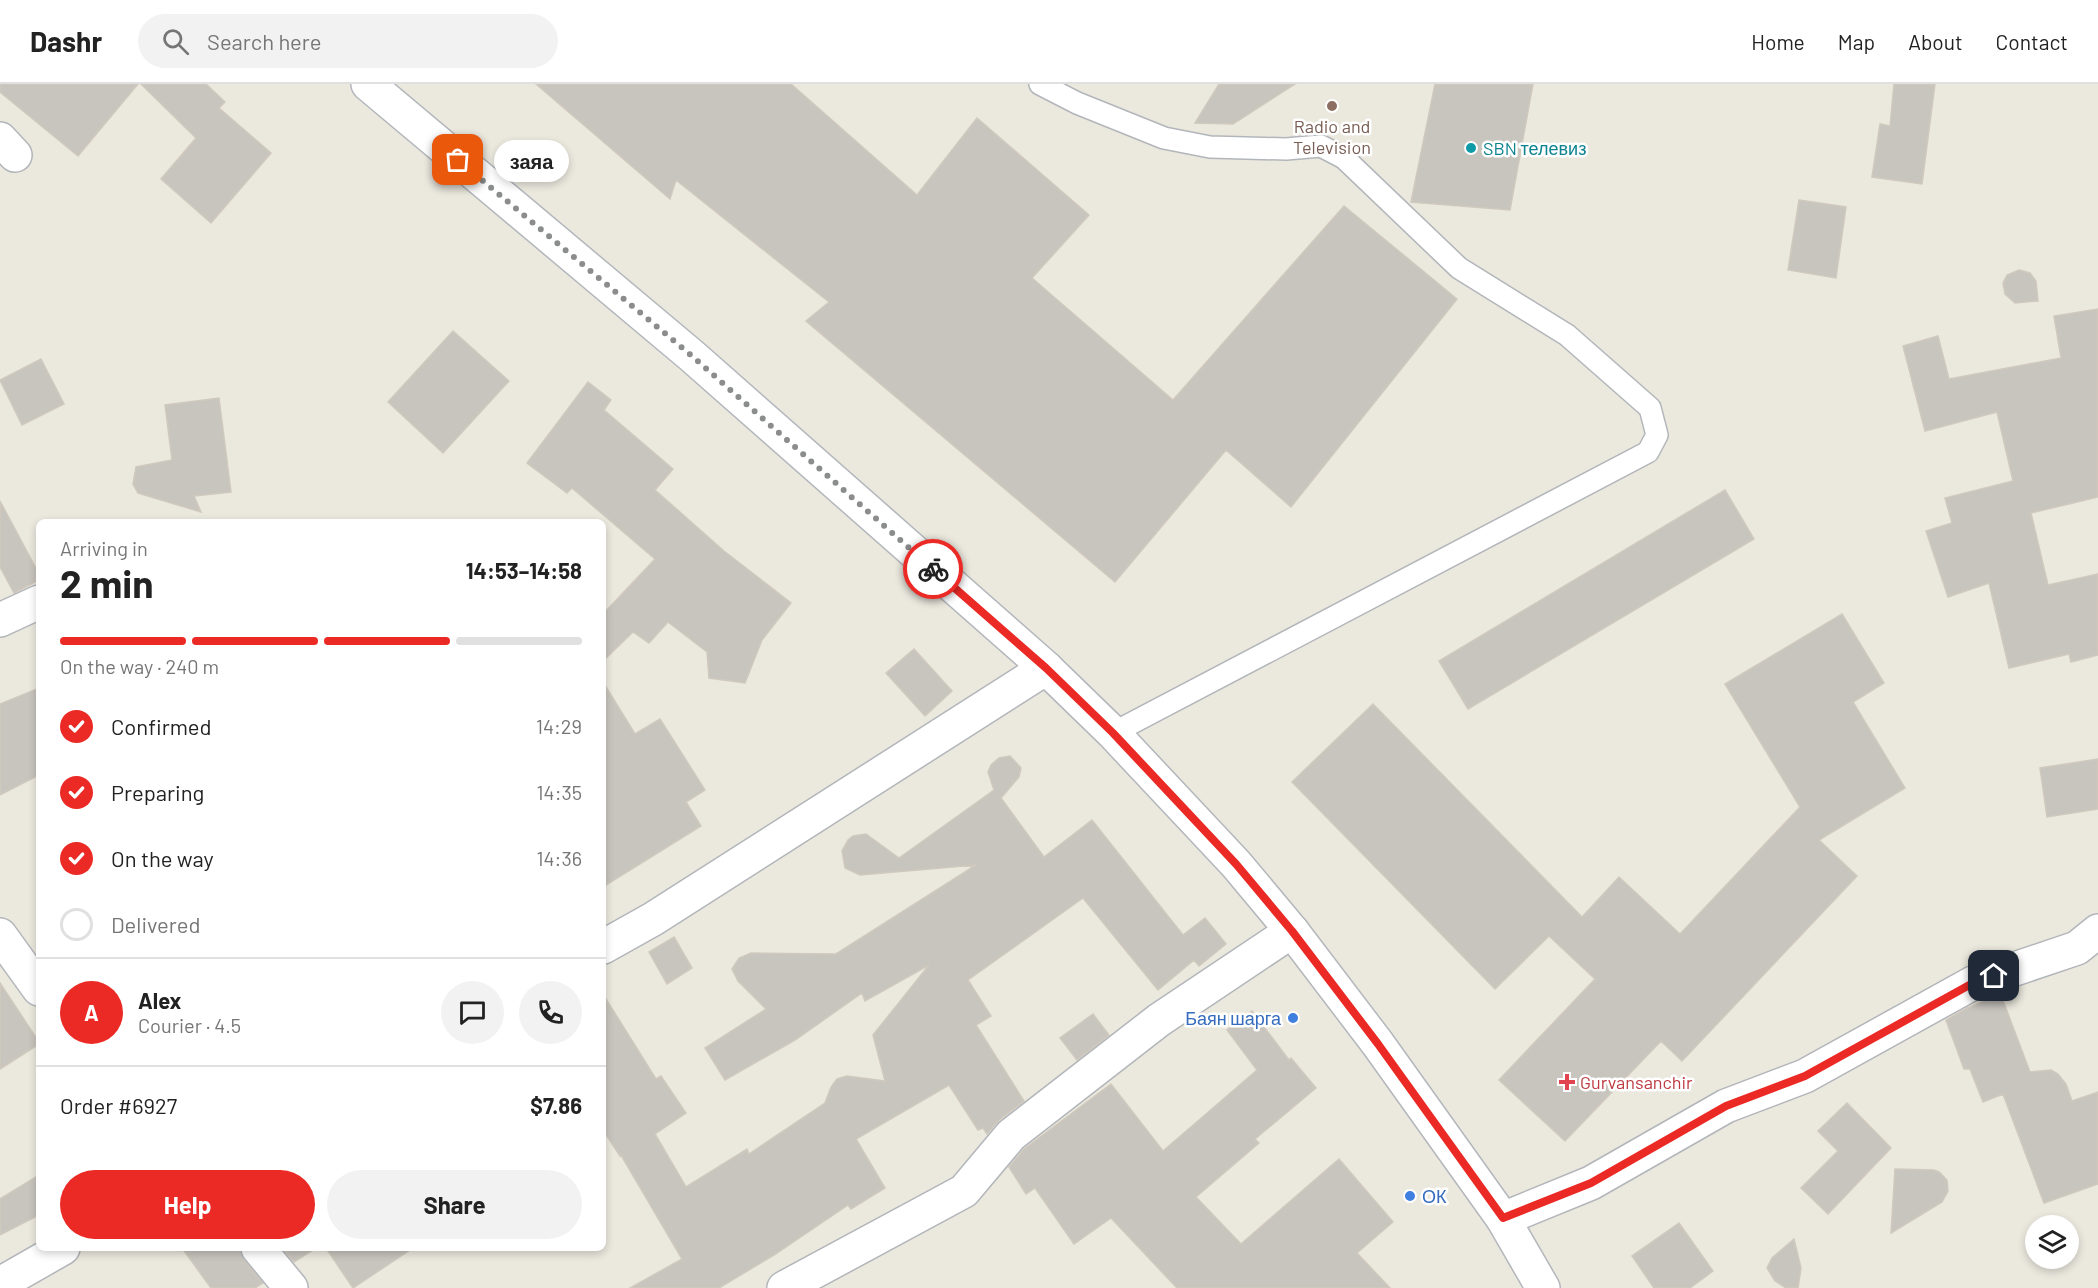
<!DOCTYPE html>
<html lang="en">
<head>
<meta charset="utf-8">
<style>
	:root { --surface:#fff; --page:#f2f2f2; --text:#222; --muted:#767676; --line:#e0e0e0; --accent:#eb2925 }
	body { margin:0; font-family:Barlow,sans-serif; background:var(--page); color:var(--text); height:100vh; display:flex; flex-direction:column; font-size:22px; white-space:nowrap }
	* { box-sizing:border-box; margin:0 }
	p { font-size:20px; color:var(--muted) }
	.icon { flex:none; width:33px; height:33px; fill:none; stroke:currentColor; stroke-width:2; stroke-linecap:round; stroke-linejoin:round }
	.map { position:relative; flex:1; overflow:hidden }
	.side { position:absolute; left:36px; top:435px; width:570px; height:732px; display:flex; flex-direction:column; background:var(--surface); border-radius:9px; box-shadow:0 3px 9px #0003 }
	.side>* { flex:none }
	.buttons { position:absolute; left:2025px; top:1131px; display:grid; gap:12px }
	.buttons a { display:grid; place-items:center; width:54px; height:54px; border-radius:50%; background:var(--surface); box-shadow:0 3px 9px #0003; font-size:30px }
	.pin { position:absolute; display:grid; place-items:center; width:51px; height:51px; color:#fff; margin:-26px; border-radius:12px; box-shadow:0 3px 9px #0006 }
	.courier { position:absolute; display:grid; place-items:center; width:60px; height:60px; margin:-30px; border:4px solid #eb2925; border-radius:50%; background:#fff; color:#222; box-shadow:0 2px 8px #0007 }
	.bubble { position:absolute; height:42px; border-radius:21px; background:var(--surface); box-shadow:0 3px 9px #0003; font-size:20px; font-weight:700; line-height:42px; text-align:center }
	.summary em { font-style:normal; font-weight:700 }
	.summary div { display:flex; flex-direction:column-reverse }
	.summary { display:flex; align-items:center; justify-content:space-between; height:102px; padding:0 24px }
	h1 { font-size:39px; font-weight:700; line-height:45px }
	.bar { display:grid; grid-template-columns:repeat(4,1fr); gap:9px 6px; align-content:center; height:72px; padding:0 24px }
	.bar i { height:8px; border-radius:4px; background:var(--line) }
	.bar .on { background:var(--accent) }
	.bar p { grid-column:span 4 }
	.line { display:flex; align-items:center; gap:15px; padding:0 24px; border-top:2px solid var(--line) }
	.line div { flex:1 }
	.round { display:grid; place-items:center; flex:none; width:63px; height:63px; border-radius:32px; background:var(--page) }
	ol { padding:0 24px; list-style:none }
	li { display:flex; align-items:center; gap:18px; height:66px }
	li p { margin-inline-start:auto }
	li .icon { padding:6px; border-radius:50%; background:var(--accent); color:#fff; stroke-width:4 }
	li:last-child { color:var(--muted) }
	li i { width:33px; height:33px; border:3px solid var(--line); border-radius:50% }
	.button { display:flex; gap:12px; margin-top:auto; padding:12px 24px }
	.button a { flex:1; height:69px; border-radius:36px; background:var(--accent); color:#fff; font-size:24px; font-weight:700; line-height:69px; text-align:center }
	.button a+a { background:var(--page); color:var(--text) }
	header { display:flex; align-items:center; gap:36px; box-sizing:border-box; height:84px; padding:0 30px; background:var(--surface); border-bottom:2px solid var(--line) }
	header strong { font-size:28px }
	nav { display:flex; gap:33px; margin-inline-start:auto; font-size:21px }
	.search { width:420px; height:54px; background:var(--page); display:flex; align-items:center; gap:15px; box-sizing:border-box; padding:0 21px; border-radius:33px; color:var(--muted); font-size:22px }
	.map>svg:first-child { display:block }
</style>
</head>
<body>
<header>
<strong>Dashr</strong>
<div class="search"><svg class="icon" aria-label="search" viewBox="0 0 24 24"><circle cx="10" cy="10" r="6"/><path d="M15 15l6 6"/></svg>Search here</div>
<nav><a>Home</a><a>Map</a><a>About</a><a>Contact</a></nav>
</header>
<div class="map">
<svg width="2098" height="1204" viewBox="0 0 2098 1204">
	<rect width="100%" height="100%" fill="#ebe8de"/>
	<!-- building -->
	<path fill="#c8c4be" stroke="#d0c9bd" stroke-width="1.5" d="M 0,0 L 138,0 L 78,72 L 0,8 Z
		M 141,0 L 206,0 L 225,18 L 219,24 L 271,69 L 211,139 L 161,95 L 196,54 Z
		M 536,0 L 791,0 L 917,111 L 977,34 L 1089,131 L 1032,194 L 1173,316 L 1344,122 L 1457,215 L 1291,423 L 1226,366 L 1115,498 L 806,237 L 829,218 L 676,96 L 670,115 Z
		M 1219,0 L 1295,0 L 1233,40 L 1195,39 Z
		M 1435,0 L 1533,0 L 1510,126 L 1411,118 Z
		M 1894,0 L 1935,0 L 1922,100 L 1872,93 L 1880,40 L 1890,42 Z
		M 1799,116 L 1846,123 L 1836,194 L 1788,186 Z
		M 2019,186 L 2030,189 L 2036,197 L 2038,217 L 2015,219 L 2005,210 L 2003,199 L 2007,191 Z
		M 2098,225 L 2098,413 L 2031,429 L 2048,501 L 2098,490 L 2098,571 L 2071,578 L 2069,570 L 2009,584 L 1989,499 L 1948,513 L 1926,447 L 1952,439 L 1945,414 L 2013,397 L 1997,328 L 1925,347 L 1903,262 L 1938,252 L 1949,295 L 2061,274 L 2054,232 Z
		M 453,247 L 509,297 L 443,369 L 388,318 Z
		M 41,275 L 64,320 L 22,341 L 0,296 Z
		M 588,298 L 611,316 L 604,326 L 673,385 L 655,406 L 724,467 L 791,519 L 762,556 L 745,599 L 709,594 L 707,568 L 668,538 L 649,559 L 633,548 L 603,577 L 603,530 L 655,475 L 572,404 L 567,409 L 527,379 Z
		M 219,314 L 231,408 L 194,412 L 201,428 L 138,409 L 133,400 L 136,383 L 172,376 L 165,321 Z
		M 1725,406 L 1754,455 L 1468,625 L 1439,577 Z
		M 0,417 L 39,490 L 39,496 L 14,509 L 0,483 Z
		M 1842,530 L 1884,599 L 1853,618 L 1905,704 L 1819,756 L 1857,792 L 1682,977 L 1661,957 L 1565,1057 L 1499,996 L 1595,895 L 1549,852 L 1495,905 L 1292,698 L 1373,620 L 1582,833 L 1619,793 L 1680,850 L 1800,723 L 1725,600 Z
		M 914,565 L 952,607 L 925,632 L 886,589 Z
		M 603,598 L 635,650 L 660,635 L 705,706 L 686,718 L 701,742 L 603,803 Z
		M 39,604 L 39,691 L 0,711 L 0,620 Z
		M 1010,672 L 1021,684 L 1019,693 L 1001,714 L 1044,773 L 1092,736 L 1183,851 L 1205,834 L 1226,860 L 1199,882 L 1194,876 L 1158,906 L 1083,814 L 968,896 L 991,932 L 976,941 L 1024,1017 L 999,1036 L 987,1050 L 983,1044 L 978,1046 L 949,1001 L 856,1055 L 885,1104 L 851,1125 L 848,1121 L 774,1171 L 719,1204 L 630,1204 L 682,1175 L 621,1071 L 620,1072 L 603,1046 L 603,910 L 656,995 L 661,992 L 686,1029 L 655,1050 L 686,1103 L 747,1065 L 749,1070 L 825,1019 L 831,1003 L 837,995 L 847,992 L 885,997 L 873,951 L 929,881 L 865,917 L 862,909 L 795,956 L 725,996 L 705,964 L 766,925 L 738,897 L 732,885 L 739,874 L 751,869 L 836,870 L 976,781 L 860,791 L 845,784 L 842,767 L 848,756 L 853,752 L 866,750 L 899,774 L 994,706 L 988,688 L 991,681 L 999,674 Z
		M 2098,675 L 2098,725 L 2047,733 L 2040,684 Z
		M 674,853 L 692,884 L 667,900 L 649,868 Z
		M 0,899 L 39,958 L 39,960 L 0,985 Z
		M 2001,911 L 2030,988 L 2051,986 L 2058,990 L 2066,1000 L 2072,1017 L 2098,1008 L 2098,1100 L 2044,1119 L 2003,1010 L 1983,1018 L 1970,985 L 1964,985 L 1946,936 L 1967,924 Z
		M 1252,927 L 1289,976 L 1291,974 L 1316,1004 L 1255,1055 L 1259,1059 L 1196,1113 L 1241,1160 L 1339,1075 L 1393,1138 L 1357,1169 L 1390,1204 L 1177,1204 L 1111,1134 L 1074,1160 L 1035,1104 L 1026,1110 L 1009,1083 L 1024,1065 L 1111,1000 L 1163,1067 L 1257,986 L 1227,946 Z
		M 1093,930 L 1109,951 L 1077,976 L 1060,954 Z
		M 1847,1019 L 1891,1064 L 1828,1130 L 1801,1104 L 1838,1067 L 1818,1047 Z
		M 1895,1085 L 1934,1086 L 1939,1088 L 1947,1096 L 1948,1107 L 1942,1118 L 1891,1149 Z
		M 39,1091 L 39,1131 L 0,1151 L 0,1115 Z
		M 1679,1139 L 1713,1187 L 1690,1204 L 1654,1204 L 1632,1172 Z
		M 1794,1155 L 1801,1184 L 1798,1204 L 1786,1204 L 1775,1197 L 1767,1184 L 1772,1174 Z
		M 182,1164 L 240,1164 L 244,1176 L 263,1199 L 255,1204 L 211,1204 Z
		M 282,1164 L 316,1164 L 294,1178 Z
		M 326,1164 L 413,1164 L 353,1204 Z"/>
	<g fill="none" stroke-linecap="round" stroke-linejoin="round">
		<!-- service casing -->
		<g stroke="#b2b6ba" stroke-width="24">
			<path id="service" d="M 1040,0 L 1077,19 L 1164,54 L 1210,63 L 1286,65 L 1321,62 L 1344,74 L 1459,184 L 1567,251 L 1650,324 L 1657,351 L 1648,368 L 1113,649"/>
		</g>
		<!-- minor casing -->
		<g stroke="#b2b6ba" stroke-width="36">
			<path id="minor" d="M 0,55 L 15,71
				M 0,536 L 39,518
				M 0,851 L 39,905
				M 603,863 L 653,835 L 1046,584
				M 1503,1135 L 1591,1099 L 1726,1022 L 1805,992 L 1973,899 L 2077,864 L 2098,847
				M 258,1164 L 291,1204
				M 0,1200 L 63,1164
				M 784,1204 L 964,1107 L 1011,1051 L 1159,936 L 1292,847"/>
		</g>
		<!-- secondary casing -->
		<g stroke="#b3b7bc" stroke-width="36">
			<path id="secondary" d="M 368,0 L 692,272 L 1046,584 L 1113,649 L 1236,780 L 1292,847 L 1378,960 L 1503,1135 L 1543,1204"/>
		</g>
		<!-- service -->
		<use href="#service" stroke="#fff" stroke-width="21"/>
		<!-- minor -->
		<use href="#minor" stroke="#fff" stroke-width="33"/>
		<!-- secondary -->
		<use href="#secondary" stroke="#fff" stroke-width="33"/>
	</g>
	<g fill="none" stroke-linecap="round" stroke-linejoin="round">
		<!-- done -->
		<path stroke="#8b8d8c" stroke-width="6" stroke-dasharray="0 10.8" d="M 458,76 L 692,272 L 933,485"/>
		<!-- route -->
		<path stroke="#eb2925" stroke-width="8" d="M 933,485 L 1046,584 L 1113,649 L 1236,780 L 1292,847 L 1378,960 L 1503,1134 L 1591,1099 L 1726,1022 L 1805,992 L 1973,899 L 1994,892"/>
	</g>
	<!-- markers -->
	<circle fill="#8d6e63" stroke="#fff" stroke-width="2" cx="1332" cy="22" r="6"/>
	<circle fill="#0f9aa8" stroke="#fff" stroke-width="2" cx="1471" cy="64" r="6"/>
	<g fill="#3f7fe0" stroke="#fff" stroke-width="2">
		<circle cx="1293" cy="934" r="6"/>
		<circle cx="1410" cy="1112" r="6"/>
	</g>
	<path fill="#e0444e" stroke="#fff" stroke-width="2" d="M1564 989h6v6h6v6h-6v6h-6v-6h-6v-6h6z"/>
	<g text-anchor="middle" dominant-baseline="central" stroke-width="5" stroke-linejoin="round" paint-order="stroke">
		<!-- education labels -->
		<g font-size="18" fill="#785e54" stroke="#fff">
			<text x="1332" y="42">Radio and<tspan x="1332" dy="21">Television</tspan></text>
		</g>
		<!-- culture labels -->
		<g font-size="18" fill="#0d838f" stroke="#fff" text-anchor="start">
			<text x="1483" y="64">SBN телевиз</text>
		</g>
		<!-- shop labels -->
		<g font-size="18" fill="#366cbe" stroke="#fff" text-anchor="end">
			<text x="1281" y="934">Баян шарга</text>
			<text x="1422" y="1112" text-anchor="start">ОК</text>
		</g>
		<!-- health labels -->
		<g font-size="18" fill="#be3a42" stroke="#fff" text-anchor="start">
			<text x="1580" y="998">Gurvansanchir</text>
		</g>
	</g>
</svg>
<div class="buttons">
<a><svg class="icon" aria-label="layers" viewBox="0 0 24 24"><path d="M12 4l9 5-9 5-9-5zM3 14l9 5 9-5"/></svg></a>
</div>
<div class="pin" style="left:458px;top:76px;background:#ea580c"><svg class="icon" aria-label="bag" viewBox="0 0 24 24"><path d="M5 8h14l-1 12H6zM9 8a3 3 0 0 1 6 0"/></svg></div>
<div class="pin" style="left:1994px;top:892px;background:#1f2937"><svg class="icon" aria-label="home" viewBox="0 0 24 24"><path d="M3 11l9-7 9 7M6 9v11h12V9"/></svg></div>
<div class="courier" style="left:933px;top:485px"><svg class="icon" aria-label="bike" viewBox="0 0 24 24"><circle cx="6" cy="16" r="4"/><circle cx="18" cy="16" r="4"/><path d="M6 16l4-8h5l3 8M10 8l3 8H6M13 5h3"/></svg></div>
<div class="bubble" style="left:494px;top:56px;width:75px">заяа</div>
<section class="side">
<div class="summary"><div><h1>2 min</h1><p>Arriving in</p></div><em>14:53–14:58</em></div>
<div class="bar"><i class="on"></i><i class="on"></i><i class="on"></i><i></i><p>On the way · 240 m</p></div>
<ol>
<li><svg class="icon" aria-label="check" viewBox="0 0 24 24"><path d="M5 12l5 5 9-10"/></svg>Confirmed<p>14:29</p></li>
<li><svg class="icon" aria-label="check" viewBox="0 0 24 24"><path d="M5 12l5 5 9-10"/></svg>Preparing<p>14:35</p></li>
<li><svg class="icon" aria-label="check" viewBox="0 0 24 24"><path d="M5 12l5 5 9-10"/></svg>On the way<p>14:36</p></li>
<li><i></i>Delivered</li>
</ol>
<div class="line" style="height:108px"><b class="round" style="background:var(--accent);color:#fff">A</b><div><b>Alex</b><p>Courier · 4.5</p></div><a class="round"><svg class="icon" aria-label="chat" viewBox="0 0 24 24"><path d="M4 5h16v11H9l-5 4z"/></svg></a><a class="round"><svg class="icon" aria-label="phone" viewBox="0 0 24 24"><path d="M5 4h4l2 5-3 2q2 4 5 5l2-3 5 2v4C11 20 4 13 5 4z"/></svg></a></div>
<div class="line" style="height:78px"><div>Order #6927</div><b>$7.86</b></div>
<div class="button"><a>Help</a><a>Share</a></div>
</section>
</div>
</body>
</html>
